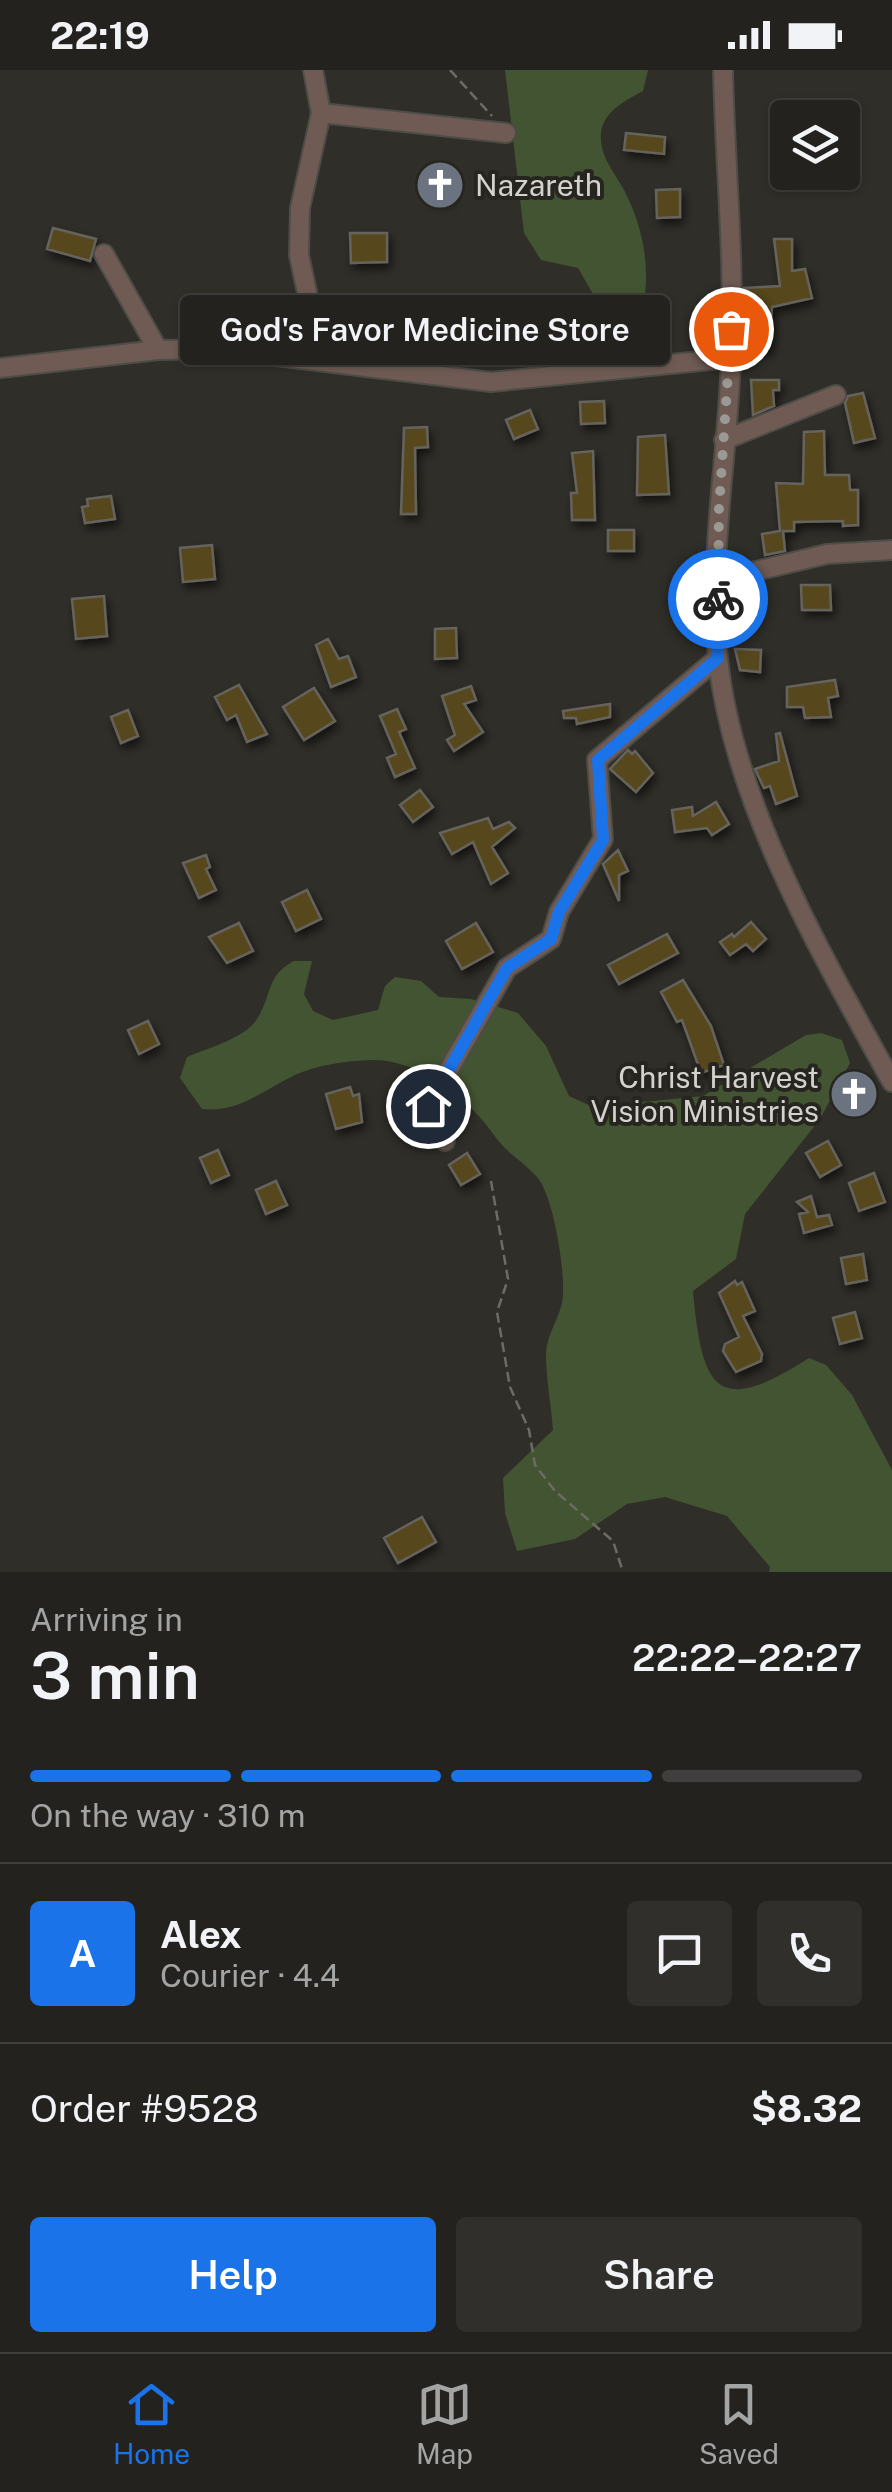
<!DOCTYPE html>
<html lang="en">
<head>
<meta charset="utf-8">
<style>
	:root { --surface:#24221f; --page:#302f2c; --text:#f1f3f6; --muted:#a3a4a4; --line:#413f3d; --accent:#1a73e8 }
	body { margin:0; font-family:"Public Sans",sans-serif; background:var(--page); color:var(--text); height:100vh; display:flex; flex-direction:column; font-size:38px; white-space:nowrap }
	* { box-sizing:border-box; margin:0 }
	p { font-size:32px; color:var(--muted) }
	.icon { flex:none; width:55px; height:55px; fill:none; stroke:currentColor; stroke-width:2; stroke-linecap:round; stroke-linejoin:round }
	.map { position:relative; height:1502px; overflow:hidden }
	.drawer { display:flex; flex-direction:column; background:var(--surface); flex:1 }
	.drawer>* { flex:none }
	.controls { position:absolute; left:770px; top:30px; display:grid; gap:20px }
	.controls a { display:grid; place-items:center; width:90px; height:90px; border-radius:10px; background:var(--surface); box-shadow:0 2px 8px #0004,0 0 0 2px var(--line); font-size:50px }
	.pin { position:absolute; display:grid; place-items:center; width:85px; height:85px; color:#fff; margin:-42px; border:5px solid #fff; border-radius:50%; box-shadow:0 2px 10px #0007 }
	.courier { position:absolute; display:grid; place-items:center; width:100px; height:100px; margin:-50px; border:8px solid #1a73e8; border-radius:50%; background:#fff; color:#222; box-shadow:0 2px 12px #0007 }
	.bubble { position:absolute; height:70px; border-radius:10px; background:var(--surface); box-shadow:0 2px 8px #0004,0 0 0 2px var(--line); font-size:32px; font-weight:600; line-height:70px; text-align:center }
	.head em { font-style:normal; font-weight:600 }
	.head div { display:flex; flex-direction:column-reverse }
	.head { display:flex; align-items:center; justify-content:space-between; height:170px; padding:0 30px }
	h1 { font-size:65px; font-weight:600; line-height:75px }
	.bar { display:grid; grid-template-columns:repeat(4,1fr); gap:15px 10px; align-content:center; height:120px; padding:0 30px }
	.bar i { height:12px; border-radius:8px; background:var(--line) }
	.bar .active { background:var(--accent) }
	.bar p { grid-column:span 4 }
	.line { display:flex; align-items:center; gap:25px; padding:0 30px; border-top:2px solid var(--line) }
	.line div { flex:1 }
	.round { display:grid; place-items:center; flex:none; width:105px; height:105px; border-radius:10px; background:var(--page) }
	.action { display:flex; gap:20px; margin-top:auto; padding:20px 30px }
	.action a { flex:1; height:115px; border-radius:10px; background:var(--accent); color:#fff; font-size:40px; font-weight:600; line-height:115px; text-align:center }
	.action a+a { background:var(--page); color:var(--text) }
	.status { display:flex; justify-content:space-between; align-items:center; height:70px; padding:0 50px; background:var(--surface); direction:ltr }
	.status svg { height:28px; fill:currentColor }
	.tab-bar { display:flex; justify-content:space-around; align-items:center; height:140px; border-top:2px solid var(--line); background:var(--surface); font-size:28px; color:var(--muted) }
	.tab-bar a { display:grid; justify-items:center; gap:5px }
	.tab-bar .active { color:var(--accent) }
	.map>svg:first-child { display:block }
</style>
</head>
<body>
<div class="status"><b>22:19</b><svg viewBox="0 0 49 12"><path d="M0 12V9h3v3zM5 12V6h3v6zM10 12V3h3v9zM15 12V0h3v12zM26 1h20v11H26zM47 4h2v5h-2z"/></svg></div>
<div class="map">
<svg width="892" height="1502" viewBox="0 0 892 1502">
	<defs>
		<filter id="shadow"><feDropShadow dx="3" dy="5.5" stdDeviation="5" flood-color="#0009"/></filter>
	</defs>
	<rect width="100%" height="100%" fill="#302e29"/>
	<!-- green -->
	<path fill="#425431" d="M 505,0 L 648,0 L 643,21 C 626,30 603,42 601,63 C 599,86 614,101 624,120 C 643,156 652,201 642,241 C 639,255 633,265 620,271 L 578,198 L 541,190 L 524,163 Z
		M 294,891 L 312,891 L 304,924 L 313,941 L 333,950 L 378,940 L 385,916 L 395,907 L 421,911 L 439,927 L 471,929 L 518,943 L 546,976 L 569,1026 L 593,1037 L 703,1026 L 806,965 L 821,963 L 842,970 L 850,993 L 820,1049 L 745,1144 L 736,1189 L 693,1221 C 702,1321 717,1347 809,1288 L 826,1295 L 852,1325 L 892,1400 L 892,1502 L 769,1502 L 770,1497 L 727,1446 L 665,1427 L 627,1434 L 575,1469 L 517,1481 L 505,1443 L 503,1408 L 553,1360 C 551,1335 546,1309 546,1284 C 546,1267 558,1250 562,1233 C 567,1209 554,1126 537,1107 C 523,1091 508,1085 494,1065 C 469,1029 421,991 375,990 C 350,990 315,995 293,1006 C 262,1021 238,1043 202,1039 L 180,1008 L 187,987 C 207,978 244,969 257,949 C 272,926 266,905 294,891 Z"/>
	<!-- building -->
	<path fill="#57471d" stroke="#65635d" stroke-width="2.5" filter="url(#shadow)" d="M 626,63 L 665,67 L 664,84 L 624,80 Z
		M 431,101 L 450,101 L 450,129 L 430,129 Z
		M 680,119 L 680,147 L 657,148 L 656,120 Z
		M 53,158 L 96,169 L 90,191 L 47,179 Z
		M 350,163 L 387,163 L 387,192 L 351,193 Z
		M 774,169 L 792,169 L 792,201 L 805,199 L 812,228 L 772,237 L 769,278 L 747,276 L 749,245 L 745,245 L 744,218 L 780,216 Z
		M 751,310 L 779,310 L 779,320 L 773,320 L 774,336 L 753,345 Z
		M 863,323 L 875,368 L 854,373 L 845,333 L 848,326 Z
		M 604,331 L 605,353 L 581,354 L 580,332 Z
		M 530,340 L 538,359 L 514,369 L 506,350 Z
		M 427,357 L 428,377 L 415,378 L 416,444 L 401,444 L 404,358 Z
		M 824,361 L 825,405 L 849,405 L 850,420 L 858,420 L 858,455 L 843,456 L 843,451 L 794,452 L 794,461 L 783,461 L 785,481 L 765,485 L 762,464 L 780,461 L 776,413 L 803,414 L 804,362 Z
		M 665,365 L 669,424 L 637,425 L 638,367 Z
		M 593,381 L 595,450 L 572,450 L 571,423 L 577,423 L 572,383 Z
		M 111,426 L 115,449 L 85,453 L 82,437 L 88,436 L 87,429 Z
		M 608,460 L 634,460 L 634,481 L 608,481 Z
		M 212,475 L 215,509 L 183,512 L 180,478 Z
		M 801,515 L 830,515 L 831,540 L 802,540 Z
		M 104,526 L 107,566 L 76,569 L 72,529 Z
		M 456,558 L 457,588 L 435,589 L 435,559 Z
		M 328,569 L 339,589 L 348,586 L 356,607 L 331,617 L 316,575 Z
		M 735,579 L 761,580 L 760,602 L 740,600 Z
		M 835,610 L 838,626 L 828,628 L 831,647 L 805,648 L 803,637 L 787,637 L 787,617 Z
		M 239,615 L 267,664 L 247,672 L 236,645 L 227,650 L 215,627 Z
		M 471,616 L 476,630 L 464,634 L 483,662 L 454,681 L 447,670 L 455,665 L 442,626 Z
		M 314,618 L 335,651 L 304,670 L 283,637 Z
		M 610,634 L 610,647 L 577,654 L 576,648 L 564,648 L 563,641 Z
		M 397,639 L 406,659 L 399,662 L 415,698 L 395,707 L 387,688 L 396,684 L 380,646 Z
		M 128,640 L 138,666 L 121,673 L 111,647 Z
		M 780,663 L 797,726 L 776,734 L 770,716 L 764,718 L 755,699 L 779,691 L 776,664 Z
		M 628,680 L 632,684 L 635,681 L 653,703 L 636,722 L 610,699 Z
		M 420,720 L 433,737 L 413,752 L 400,735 Z
		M 716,732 L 729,754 L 712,765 L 707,758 L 675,762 L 672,740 L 692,737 L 693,746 Z
		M 488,748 L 493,759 L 509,752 L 515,758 L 492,777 L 508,803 L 491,814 L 473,772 L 452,784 L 440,763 Z
		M 618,780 L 628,801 L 619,805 L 619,831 L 603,794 Z
		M 206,785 L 210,797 L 206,799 L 216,820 L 199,828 L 183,793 Z
		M 307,820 L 321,849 L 296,861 L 282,832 Z
		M 751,852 L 766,869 L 753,881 L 746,874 L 730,885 L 720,872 L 732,864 L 734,867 Z
		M 239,853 L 253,881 L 227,893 L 209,867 Z
		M 476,853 L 493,882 L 462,899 L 446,871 Z
		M 667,864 L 678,883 L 619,914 L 608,895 Z
		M 683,910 L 711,956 L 724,995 L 701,1003 L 682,950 L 677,952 L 661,922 Z
		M 148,951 L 159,974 L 139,984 L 128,960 Z
		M 350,1017 L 353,1026 L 359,1024 L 362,1052 L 336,1059 L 326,1024 Z
		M 828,1071 L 841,1095 L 820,1107 L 806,1083 Z
		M 218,1080 L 229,1105 L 211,1113 L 200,1088 Z
		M 467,1083 L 480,1104 L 461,1115 L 449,1095 Z
		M 874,1103 L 885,1132 L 859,1141 L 849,1113 Z
		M 276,1111 L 287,1135 L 266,1144 L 256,1120 Z
		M 811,1126 L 817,1147 L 829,1145 L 832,1155 L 804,1163 L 799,1144 L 808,1142 L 797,1132 Z
		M 863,1184 L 867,1210 L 846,1214 L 841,1188 Z
		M 735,1211 L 737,1215 L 742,1212 L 755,1241 L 743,1246 L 762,1284 L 761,1291 L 736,1302 L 723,1281 L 725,1274 L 739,1267 L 719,1223 Z
		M 855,1242 L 862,1268 L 840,1274 L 833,1248 Z
		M 422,1447 L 436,1472 L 398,1493 L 384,1468 Z"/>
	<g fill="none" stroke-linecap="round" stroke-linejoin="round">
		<!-- minor casing -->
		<g stroke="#4d4c47" stroke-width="22">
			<path id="minor" d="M 313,0 L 321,43 L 300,138 L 299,185 L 318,274 L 333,292
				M 723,0 C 725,95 735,191 731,287 C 728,387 708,488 718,589 C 733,733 823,887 892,1012
				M 321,43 L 506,63
				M 104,184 L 158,280
				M 0,298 L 158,280 L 217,279 L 491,312 L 731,288
				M 724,370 L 836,325
				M 718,510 L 827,484 L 892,480
				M 445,1071 L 428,1036 L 507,898 L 551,869 L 559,842 L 603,769 L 597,690 L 718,588"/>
		</g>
		<!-- path -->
		<path stroke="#6c6b66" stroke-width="2.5" stroke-dasharray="10 5" stroke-linecap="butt" d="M 450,0 L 492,46
			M 491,1111 L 508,1209 L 497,1242 L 510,1317 L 529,1360 L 535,1395 L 555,1421 L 613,1471 L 623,1502"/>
		<!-- minor -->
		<use href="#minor" stroke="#6f5b54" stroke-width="18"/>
	</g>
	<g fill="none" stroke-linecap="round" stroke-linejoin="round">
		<!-- done -->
		<path stroke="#9a9994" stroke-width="10" stroke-dasharray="0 18" d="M 718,529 L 719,438 L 731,259"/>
		<!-- route -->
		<path stroke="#1a73e8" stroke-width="12" d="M 428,1036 L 507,898 L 551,869 L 559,842 L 603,770 L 598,690 L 718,588 L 718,529"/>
	</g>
	<!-- icons -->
	<defs>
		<g id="church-disc" transform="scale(2.5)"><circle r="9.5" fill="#6b7280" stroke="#27251f"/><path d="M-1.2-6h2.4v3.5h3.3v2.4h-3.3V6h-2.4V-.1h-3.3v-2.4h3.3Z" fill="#fff"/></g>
	</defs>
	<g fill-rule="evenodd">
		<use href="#church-disc" x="440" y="115"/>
		<use href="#church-disc" x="854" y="1024"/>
	</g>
	<g text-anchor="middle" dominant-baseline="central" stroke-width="8" stroke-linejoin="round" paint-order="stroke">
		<!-- poi labels -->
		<g font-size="30" fill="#d3d2ce" stroke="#27251f" text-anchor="start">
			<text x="475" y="115">Nazareth</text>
			<text x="819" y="1007" text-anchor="end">Christ Harvest<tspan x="819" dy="34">Vision Ministries</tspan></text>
		</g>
	</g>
</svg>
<div class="controls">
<a><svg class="icon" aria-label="layers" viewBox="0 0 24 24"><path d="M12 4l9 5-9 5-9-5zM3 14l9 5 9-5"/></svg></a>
</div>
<div class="pin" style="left:731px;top:259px;background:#ea580c"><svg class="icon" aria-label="bag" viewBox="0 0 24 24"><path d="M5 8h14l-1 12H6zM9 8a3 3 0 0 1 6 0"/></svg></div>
<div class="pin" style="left:428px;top:1036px;background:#1f2937"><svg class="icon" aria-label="home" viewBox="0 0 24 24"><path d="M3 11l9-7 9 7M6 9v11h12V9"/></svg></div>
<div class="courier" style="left:718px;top:529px"><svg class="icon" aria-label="bike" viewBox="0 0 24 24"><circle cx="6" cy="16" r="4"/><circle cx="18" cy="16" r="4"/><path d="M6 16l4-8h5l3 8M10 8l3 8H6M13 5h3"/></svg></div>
<div class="bubble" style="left:180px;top:225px;width:490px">God's Favor Medicine Store</div>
</div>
<section class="drawer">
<div class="head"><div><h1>3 min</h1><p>Arriving in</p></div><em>22:22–22:27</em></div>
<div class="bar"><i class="active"></i><i class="active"></i><i class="active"></i><i></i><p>On the way · 310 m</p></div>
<div class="line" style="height:180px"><b class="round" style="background:var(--accent);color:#fff">A</b><div><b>Alex</b><p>Courier · 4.4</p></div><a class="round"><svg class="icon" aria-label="chat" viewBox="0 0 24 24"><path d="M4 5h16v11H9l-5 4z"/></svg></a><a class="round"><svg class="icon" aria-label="phone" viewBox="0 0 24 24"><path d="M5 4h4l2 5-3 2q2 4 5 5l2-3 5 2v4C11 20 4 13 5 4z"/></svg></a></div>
<div class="line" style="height:130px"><div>Order #9528</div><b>$8.32</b></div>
<div class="action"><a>Help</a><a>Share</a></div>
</section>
<nav class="tab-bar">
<a class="active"><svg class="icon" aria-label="home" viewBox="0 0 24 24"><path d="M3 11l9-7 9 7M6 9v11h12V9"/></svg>Home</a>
<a><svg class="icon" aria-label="map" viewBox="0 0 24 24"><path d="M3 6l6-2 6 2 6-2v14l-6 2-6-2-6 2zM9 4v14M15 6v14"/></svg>Map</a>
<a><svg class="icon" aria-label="saved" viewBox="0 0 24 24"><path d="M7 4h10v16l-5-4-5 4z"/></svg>Saved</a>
</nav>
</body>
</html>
